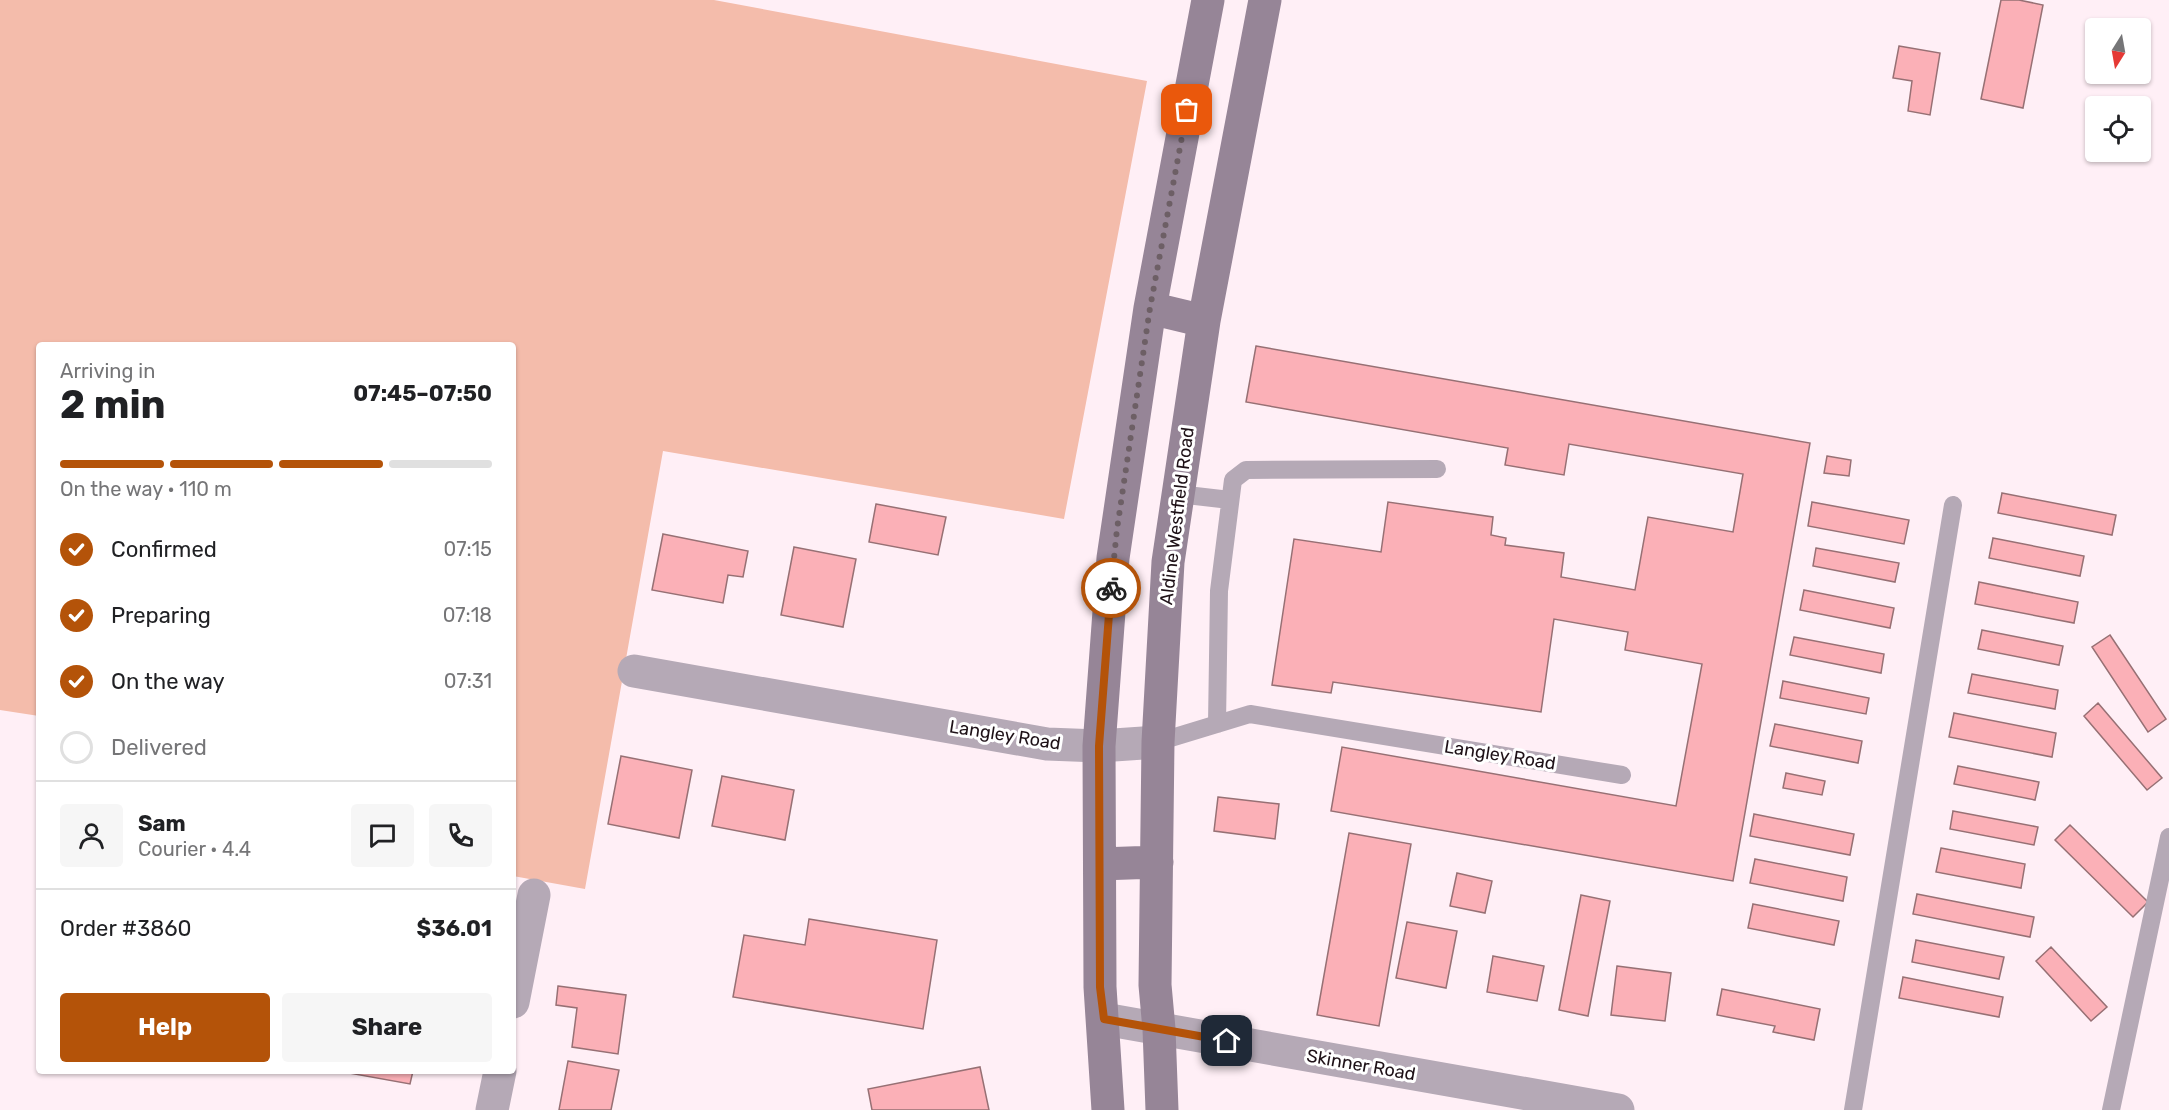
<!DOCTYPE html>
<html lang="en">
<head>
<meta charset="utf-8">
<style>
	:root { --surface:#fff; --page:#f6f6f6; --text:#202124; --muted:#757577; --line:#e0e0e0; --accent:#b45309 }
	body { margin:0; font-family:Rubik,sans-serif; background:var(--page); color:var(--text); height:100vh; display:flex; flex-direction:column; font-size:22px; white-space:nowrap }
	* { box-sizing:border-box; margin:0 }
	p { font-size:20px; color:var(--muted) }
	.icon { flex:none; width:33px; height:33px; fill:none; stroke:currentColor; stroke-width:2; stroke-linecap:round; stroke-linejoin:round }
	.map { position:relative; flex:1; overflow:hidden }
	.panel { position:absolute; left:36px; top:342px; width:480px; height:732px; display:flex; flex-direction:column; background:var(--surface); border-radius:6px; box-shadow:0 2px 4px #0004 }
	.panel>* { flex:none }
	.needle { width:39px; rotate:191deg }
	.fabs { position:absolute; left:2085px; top:18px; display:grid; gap:12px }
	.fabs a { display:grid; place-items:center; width:66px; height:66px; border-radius:6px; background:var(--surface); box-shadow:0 2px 4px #0004; font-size:30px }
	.pin { position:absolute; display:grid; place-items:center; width:51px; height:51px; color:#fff; margin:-26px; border-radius:12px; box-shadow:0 3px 9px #0006 }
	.courier { position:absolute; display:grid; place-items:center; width:60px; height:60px; margin:-30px; border:4px solid #b45309; border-radius:50%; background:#fff; color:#222; box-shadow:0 2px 8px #0007 }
	.head em { font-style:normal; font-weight:700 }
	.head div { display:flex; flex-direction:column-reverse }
	.head { display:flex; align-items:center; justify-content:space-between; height:102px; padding:0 24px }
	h1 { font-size:39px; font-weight:700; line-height:45px }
	.bar { display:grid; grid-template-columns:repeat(4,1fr); gap:9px 6px; align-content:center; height:72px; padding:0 24px }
	.bar i { height:8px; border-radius:4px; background:var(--line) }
	.bar .on { background:var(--accent) }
	.bar p { grid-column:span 4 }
	.line { display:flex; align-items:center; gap:15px; padding:0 24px; border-top:2px solid var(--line) }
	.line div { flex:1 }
	.round { display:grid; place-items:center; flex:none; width:63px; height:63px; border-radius:6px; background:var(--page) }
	ol { padding:0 24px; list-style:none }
	li { display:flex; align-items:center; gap:18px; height:66px }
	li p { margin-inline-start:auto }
	li .icon { padding:6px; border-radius:50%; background:var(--accent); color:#fff; stroke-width:4 }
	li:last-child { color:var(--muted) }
	li i { width:33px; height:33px; border:3px solid var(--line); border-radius:50% }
	.action { display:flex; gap:12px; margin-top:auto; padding:12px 24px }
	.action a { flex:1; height:69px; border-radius:6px; background:var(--accent); color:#fff; font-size:24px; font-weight:700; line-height:69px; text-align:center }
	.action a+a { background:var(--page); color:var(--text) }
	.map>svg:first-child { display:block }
</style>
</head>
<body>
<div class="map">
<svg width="2169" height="1110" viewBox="0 0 2169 1110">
	<rect width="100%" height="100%" fill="#ffeff6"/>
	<!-- green -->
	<path fill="#f4bcab" d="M 0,0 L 714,0 L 1147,81 L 1064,519 L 663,451 L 585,889 L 513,876 L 513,345 L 39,345 L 39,716 L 0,710 Z"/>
	<!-- building -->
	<path fill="#fbb0b7" stroke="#977074" stroke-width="1.5" d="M 2001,0 L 2019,0 L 2043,5 L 2023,108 L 1981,99 Z
		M 1899,46 L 1940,53 L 1930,115 L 1908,111 L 1912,81 L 1893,78 Z
		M 1256,346 L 1810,443 L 1733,881 L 1331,811 L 1342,747 L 1676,806 L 1702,664 L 1625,650 L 1628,632 L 1554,619 L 1541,712 L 1333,682 L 1331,693 L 1272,685 L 1294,539 L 1381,552 L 1388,502 L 1493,517 L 1491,535 L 1506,538 L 1505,545 L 1564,553 L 1561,577 L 1635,590 L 1648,517 L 1733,532 L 1743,474 L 1569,444 L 1564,475 L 1505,465 L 1508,448 L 1246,402 Z
		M 1827,456 L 1851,460 L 1849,476 L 1824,473 Z
		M 2002,493 L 2116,515 L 2112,535 L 1998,513 Z
		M 1812,502 L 1909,520 L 1904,544 L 1808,526 Z
		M 876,504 L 946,517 L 938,555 L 869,542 Z
		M 663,534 L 748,551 L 743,577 L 728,575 L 723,603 L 652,590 Z
		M 1993,538 L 2084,556 L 2080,576 L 1989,558 Z
		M 794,547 L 856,559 L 843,627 L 781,615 Z
		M 1816,548 L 1899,563 L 1895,582 L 1813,566 Z
		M 1979,582 L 2078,602 L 2074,623 L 1975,604 Z
		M 1804,590 L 1894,608 L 1890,628 L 1800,610 Z
		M 1982,630 L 2063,646 L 2059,665 L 1978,649 Z
		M 2110,635 L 2166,719 L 2148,732 L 2092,647 Z
		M 1794,637 L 1884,654 L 1881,673 L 1790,655 Z
		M 1972,674 L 2058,690 L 2055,709 L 1968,693 Z
		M 1783,681 L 1869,698 L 1866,714 L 1780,698 Z
		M 2098,703 L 2162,778 L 2147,790 L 2084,716 Z
		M 1954,713 L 2056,733 L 2052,757 L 1949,737 Z
		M 1775,724 L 1862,741 L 1858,763 L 1770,746 Z
		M 621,756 L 692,770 L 679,838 L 608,824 Z
		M 1958,766 L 2039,782 L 2035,800 L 1954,784 Z
		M 1786,773 L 1825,781 L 1822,795 L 1783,788 Z
		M 722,776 L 794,790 L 785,840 L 712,826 Z
		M 1218,797 L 1279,804 L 1275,839 L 1214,831 Z
		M 1953,811 L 2038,827 L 2034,845 L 1950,829 Z
		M 1754,814 L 1854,834 L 1850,855 L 1750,836 Z
		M 2070,825 L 2148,902 L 2133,917 L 2055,840 Z
		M 1349,833 L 1411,844 L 1379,1026 L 1317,1015 Z
		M 1941,848 L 2025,864 L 2021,888 L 1936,872 Z
		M 1755,859 L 1847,877 L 1843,901 L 1750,883 Z
		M 1457,873 L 1492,881 L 1485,913 L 1450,906 Z
		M 1917,894 L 2034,917 L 2030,937 L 1913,914 Z
		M 1581,895 L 1610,901 L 1588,1016 L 1559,1010 Z
		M 1753,904 L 1839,921 L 1834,945 L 1748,928 Z
		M 809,919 L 937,940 L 923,1029 L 733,997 L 744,935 L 805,945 Z
		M 1407,922 L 1457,931 L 1446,988 L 1396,978 Z
		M 1916,940 L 2004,957 L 1999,979 L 1912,962 Z
		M 2051,947 L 2107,1007 L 2091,1021 L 2036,961 Z
		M 1493,956 L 1544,966 L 1537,1001 L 1487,992 Z
		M 1617,966 L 1671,973 L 1665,1021 L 1611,1015 Z
		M 1903,977 L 2003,997 L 1999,1017 L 1899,998 Z
		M 558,986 L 626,995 L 618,1054 L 572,1047 L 577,1008 L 556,1005 Z
		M 1722,989 L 1820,1009 L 1814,1040 L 1773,1032 L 1775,1026 L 1717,1015 Z
		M 568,1061 L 619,1070 L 611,1110 L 559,1110 Z
		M 980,1067 L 989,1110 L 872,1110 L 868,1089 Z
		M 350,1071 L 413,1071 L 410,1084 L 349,1073 Z"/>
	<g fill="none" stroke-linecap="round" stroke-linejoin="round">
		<!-- service -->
		<path stroke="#b5a9b6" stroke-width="18" d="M 1178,494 L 1230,500
			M 1217,724 L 1219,591 L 1233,480 L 1246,470 L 1437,469
			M 1158,742 L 1250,714 L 1622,775
			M 1853,1110 L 1953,505
			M 2111,1110 L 2169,837"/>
		<!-- minor -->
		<path stroke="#b5a9b6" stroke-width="33" d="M 634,671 L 1047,744 L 1099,746 L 1158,742
			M 513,1002 L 534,895
			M 1104,1019 L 1618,1110
			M 492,1110 L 500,1071"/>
		<!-- secondary -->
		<path stroke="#968597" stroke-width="33" d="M 1150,308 L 1204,321
			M 1100,864 L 1157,862
			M 1108,1110 L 1100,987 L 1099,746 L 1113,558 L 1150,308 L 1208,0
			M 1162,1110 L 1159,1029 L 1155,985 L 1158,742 L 1168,562 L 1204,321 L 1265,0"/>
	</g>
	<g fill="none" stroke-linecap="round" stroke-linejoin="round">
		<!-- done -->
		<path stroke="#6d5f65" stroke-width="6" stroke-dasharray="0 10.8" d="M 1111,588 L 1117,529 L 1150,308 L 1187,110"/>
		<!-- route -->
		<path stroke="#b45309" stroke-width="8" d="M 1111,588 L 1099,746 L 1100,987 L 1104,1019 L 1227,1041"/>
	</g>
	<g text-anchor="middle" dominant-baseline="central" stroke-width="6" stroke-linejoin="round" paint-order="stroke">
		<!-- street labels -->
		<g font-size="18" fill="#1e1117" stroke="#fff">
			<text transform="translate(1177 516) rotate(-83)">Aldine Westfield Road</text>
			<text transform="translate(1005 735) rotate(9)">Langley Road</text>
			<text transform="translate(1500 755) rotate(9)">Langley Road</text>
			<text transform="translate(1361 1065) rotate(10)">Skinner Road</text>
		</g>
	</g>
</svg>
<div class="fabs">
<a><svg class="needle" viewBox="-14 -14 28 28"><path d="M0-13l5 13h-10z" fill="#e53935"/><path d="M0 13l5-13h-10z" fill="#757577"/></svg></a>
<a><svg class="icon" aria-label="locate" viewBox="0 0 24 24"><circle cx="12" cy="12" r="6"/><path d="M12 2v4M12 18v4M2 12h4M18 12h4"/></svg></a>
</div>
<div class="pin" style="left:1187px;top:110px;background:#ea580c"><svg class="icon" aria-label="bag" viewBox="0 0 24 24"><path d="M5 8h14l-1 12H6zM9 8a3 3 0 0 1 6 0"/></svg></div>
<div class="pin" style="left:1227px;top:1041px;background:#1f2937"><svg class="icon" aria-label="home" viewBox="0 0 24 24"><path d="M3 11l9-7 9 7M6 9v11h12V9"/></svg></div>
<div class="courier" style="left:1111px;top:588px"><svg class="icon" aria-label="bike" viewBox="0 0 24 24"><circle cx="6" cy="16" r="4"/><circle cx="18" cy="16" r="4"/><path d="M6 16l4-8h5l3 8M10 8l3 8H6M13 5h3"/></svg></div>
<section class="panel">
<div class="head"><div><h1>2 min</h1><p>Arriving in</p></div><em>07:45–07:50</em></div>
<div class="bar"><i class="on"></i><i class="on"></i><i class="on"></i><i></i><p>On the way · 110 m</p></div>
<ol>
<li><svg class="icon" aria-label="check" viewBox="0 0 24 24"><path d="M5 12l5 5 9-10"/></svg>Confirmed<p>07:15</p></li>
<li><svg class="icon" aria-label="check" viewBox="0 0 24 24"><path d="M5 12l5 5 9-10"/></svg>Preparing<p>07:18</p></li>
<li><svg class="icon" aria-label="check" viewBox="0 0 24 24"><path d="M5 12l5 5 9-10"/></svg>On the way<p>07:31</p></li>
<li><i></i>Delivered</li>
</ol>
<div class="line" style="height:108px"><a class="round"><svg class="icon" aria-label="person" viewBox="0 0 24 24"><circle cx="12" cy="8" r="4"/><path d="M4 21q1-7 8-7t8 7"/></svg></a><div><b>Sam</b><p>Courier · 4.4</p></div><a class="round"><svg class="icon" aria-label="chat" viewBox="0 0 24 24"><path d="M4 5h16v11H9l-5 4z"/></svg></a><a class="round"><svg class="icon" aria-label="phone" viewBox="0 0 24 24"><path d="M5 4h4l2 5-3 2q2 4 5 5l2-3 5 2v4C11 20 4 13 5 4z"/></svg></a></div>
<div class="line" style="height:78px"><div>Order #3860</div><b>$36.01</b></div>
<div class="action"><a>Help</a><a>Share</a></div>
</section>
</div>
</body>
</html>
